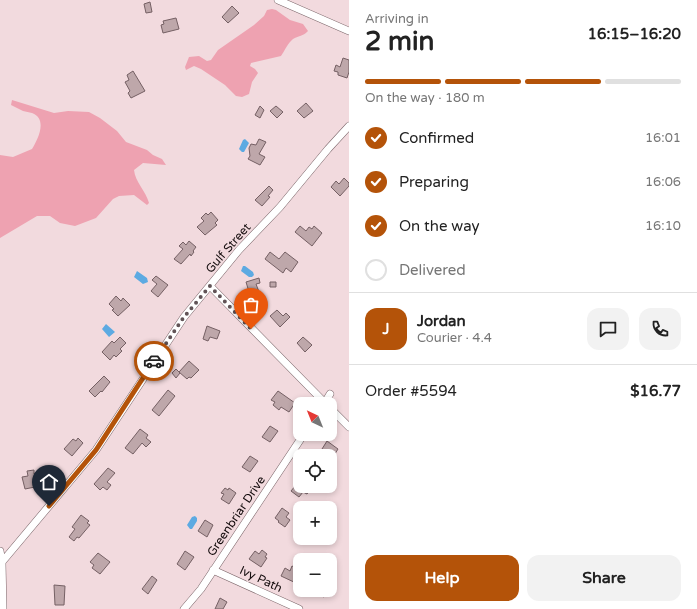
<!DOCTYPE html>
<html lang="en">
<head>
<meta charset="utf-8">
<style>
	:root { --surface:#fff; --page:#f2f2f2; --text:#222; --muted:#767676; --line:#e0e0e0; --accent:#b45309 }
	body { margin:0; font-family:"Varela Round",sans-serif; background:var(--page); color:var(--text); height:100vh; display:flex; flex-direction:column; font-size:15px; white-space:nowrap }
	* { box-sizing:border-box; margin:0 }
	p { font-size:13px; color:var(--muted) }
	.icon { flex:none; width:22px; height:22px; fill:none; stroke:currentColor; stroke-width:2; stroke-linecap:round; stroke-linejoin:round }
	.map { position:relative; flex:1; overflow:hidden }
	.side { display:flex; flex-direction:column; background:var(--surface); width:348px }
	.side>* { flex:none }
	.needle { width:26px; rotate:317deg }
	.buttons { position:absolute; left:293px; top:397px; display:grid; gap:8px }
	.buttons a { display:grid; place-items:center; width:44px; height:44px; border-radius:8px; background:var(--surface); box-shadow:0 2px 6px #0003; font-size:20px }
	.pin { position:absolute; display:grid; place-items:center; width:34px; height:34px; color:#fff; margin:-41px -17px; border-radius:50% 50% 50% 0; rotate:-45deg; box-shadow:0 0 4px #0007 }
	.pin .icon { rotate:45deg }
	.courier { position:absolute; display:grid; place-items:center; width:40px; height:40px; margin:-20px; border:3px solid #b45309; border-radius:50%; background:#fff; color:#222; box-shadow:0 1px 5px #0007 }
	.head em { font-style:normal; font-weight:700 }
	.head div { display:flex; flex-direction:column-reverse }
	.head { display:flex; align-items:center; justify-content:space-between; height:68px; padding:0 16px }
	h1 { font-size:26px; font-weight:700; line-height:30px }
	.bar { display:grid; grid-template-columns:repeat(4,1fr); gap:6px 4px; align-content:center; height:48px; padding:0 16px }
	.bar i { height:5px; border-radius:3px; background:var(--line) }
	.bar .current { background:var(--accent) }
	.bar p { grid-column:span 4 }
	.line { display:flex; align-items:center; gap:10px; padding:0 16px; border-top:1px solid var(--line) }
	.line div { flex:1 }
	.round { display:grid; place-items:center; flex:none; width:42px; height:42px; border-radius:12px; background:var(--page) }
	ol { padding:0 16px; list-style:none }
	li { display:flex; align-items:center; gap:12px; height:44px }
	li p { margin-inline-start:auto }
	li .icon { padding:4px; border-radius:50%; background:var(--accent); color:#fff; stroke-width:4 }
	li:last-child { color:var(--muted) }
	li i { width:22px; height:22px; border:2px solid var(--line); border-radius:50% }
	.primary-button { display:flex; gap:8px; margin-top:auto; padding:8px 16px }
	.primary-button a { flex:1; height:46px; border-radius:12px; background:var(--accent); color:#fff; font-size:16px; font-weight:700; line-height:46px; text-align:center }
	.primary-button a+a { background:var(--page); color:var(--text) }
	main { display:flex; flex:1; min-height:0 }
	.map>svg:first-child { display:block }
</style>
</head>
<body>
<main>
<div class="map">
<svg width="349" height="609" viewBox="0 0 349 609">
	<rect width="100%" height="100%" fill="#f2dade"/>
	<!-- green -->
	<path fill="#eea2b1" d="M 272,9 L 276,10 L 290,20 L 303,24 L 308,31 C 302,37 300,35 293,39 C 288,43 285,50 281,56 L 251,63 L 250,66 L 255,69 L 258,73 L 252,82 L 249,94 L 242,97 L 236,96 L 225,85 L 201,69 L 194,66 L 186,70 L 185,67 L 189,57 L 199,56 L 207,61 L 211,60 L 218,50 L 254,25 L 264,16 L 267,10 Z
		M 12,100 L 54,113 L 68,111 L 89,112 L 100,118 L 117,131 L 126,142 L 147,150 L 153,155 L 162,159 L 166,165 L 143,163 L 134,170 C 135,182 146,191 149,203 L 147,205 L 134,195 L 119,196 L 113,199 L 96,218 L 75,226 L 60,223 L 50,216 L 37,216 L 0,238 L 0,155 L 13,157 L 32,149 C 38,139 48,119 32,113 C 29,112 26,112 23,111 C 19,109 15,107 11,105 Z"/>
	<!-- water -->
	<path fill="#5daae2" d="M 245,139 L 249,143 L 244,152 L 242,152 L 239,149 L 243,140 Z
		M 243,266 L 245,266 L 253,272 L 254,275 L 252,277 L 249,277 L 241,271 Z
		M 137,271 L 147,278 L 148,282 L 143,284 L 134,277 Z
		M 106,324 L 115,332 L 109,337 L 102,329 Z
		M 195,516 L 197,518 L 197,521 L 192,529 L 190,529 L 187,525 L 192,517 Z"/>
	<!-- building -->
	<path fill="#bea7aa" stroke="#756064" d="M 150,2 L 152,12 L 146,13 L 144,4 Z
		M 232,6 L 239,13 L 228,23 L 222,17 Z
		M 176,18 L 179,29 L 163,33 L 161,25 L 164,24 L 163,21 Z
		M 343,58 L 349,60 L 349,72 L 347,78 L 338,75 L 338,72 L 334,71 L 336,65 L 340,67 Z
		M 133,71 L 145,91 L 131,98 L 128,93 L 130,91 L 125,82 L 129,80 L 127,75 Z
		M 306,103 L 313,111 L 304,118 L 297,111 Z
		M 260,106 L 264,110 L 260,118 L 255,115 Z
		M 276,106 L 283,112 L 277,118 L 270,111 Z
		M 259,139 L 266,142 L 259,154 L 265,157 L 260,165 L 248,159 L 250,156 L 249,148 L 251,144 L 256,145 Z
		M 344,178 L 349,183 L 349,186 L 340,196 L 331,187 L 336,181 L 339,184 Z
		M 269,186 L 273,190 L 268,196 L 270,197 L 262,206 L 255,200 Z
		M 211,212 L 218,220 L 215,223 L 217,225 L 205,235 L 197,227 L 204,221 L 201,218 L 206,213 L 208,215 Z
		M 300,226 L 306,231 L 309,227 L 312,229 L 314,226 L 322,233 L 312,246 L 295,232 Z
		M 189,241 L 196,247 L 193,251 L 194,252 L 191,256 L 190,254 L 181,264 L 174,259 L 183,249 L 179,246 L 183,242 L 186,245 Z
		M 270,252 L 279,259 L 285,252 L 298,262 L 291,272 L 286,268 L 283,273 L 265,259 Z
		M 156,276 L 168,285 L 158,297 L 151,291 L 157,284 L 152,280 Z
		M 259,278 L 260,283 L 256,284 L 259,292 L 250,295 L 246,282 Z
		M 270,282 L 276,282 L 276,287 L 270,287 Z
		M 116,296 L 121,301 L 123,298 L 130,305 L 118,316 L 112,310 L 114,309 L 109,304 Z
		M 277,310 L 283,316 L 286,313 L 290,317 L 280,327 L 270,316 Z
		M 207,326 L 220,331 L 217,339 L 210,337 L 208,341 L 203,339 Z
		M 120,337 L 126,343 L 120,349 L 122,351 L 116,357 L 114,355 L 110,360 L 102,352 L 112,341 L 114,343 Z
		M 303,337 L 312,345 L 305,352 L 297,343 Z
		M 189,361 L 199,370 L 191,378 L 189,377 L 187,379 L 179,372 Z
		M 176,369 L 180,373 L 176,378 L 172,373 Z
		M 104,376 L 110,382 L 102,392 L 101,391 L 95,397 L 89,391 Z
		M 168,390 L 175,396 L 159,416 L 152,410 Z
		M 278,391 L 295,403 L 289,412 L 281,407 L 279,410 L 273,405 L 275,402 L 271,400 Z
		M 270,426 L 278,431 L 270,442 L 262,437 Z
		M 140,429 L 148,435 L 146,438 L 151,442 L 146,447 L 142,443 L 133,454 L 125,448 Z
		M 78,438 L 83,443 L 72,456 L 64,449 L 73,439 L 76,441 Z
		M 327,441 L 338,449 L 333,457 L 322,449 Z
		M 250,456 L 258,461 L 250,472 L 242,467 Z
		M 108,468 L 115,473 L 107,482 L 111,485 L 107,490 L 103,487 L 100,490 L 94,484 Z
		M 34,470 L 34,474 L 44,471 L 46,480 L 39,481 L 40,486 L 25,489 L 22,477 L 28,476 L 27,471 Z
		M 300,480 L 300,486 L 308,486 L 307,487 L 310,490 L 307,494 L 303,492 L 299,497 L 291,491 Z
		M 225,488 L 228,490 L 229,488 L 236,493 L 229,504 L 221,499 L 224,494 L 221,493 Z
		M 282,508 L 289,513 L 286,517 L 290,520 L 285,527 L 278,522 L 279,521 L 275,518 Z
		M 81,515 L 89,521 L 87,523 L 90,525 L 79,538 L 77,537 L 74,541 L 69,537 L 75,529 L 72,527 Z
		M 205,520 L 213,525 L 207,537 L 198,531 Z
		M 262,550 L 267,554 L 265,557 L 267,558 L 261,567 L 249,559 L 255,551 L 259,554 Z
		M 185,551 L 194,557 L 185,570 L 177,564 Z
		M 98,553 L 110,562 L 100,574 L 92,568 L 94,565 L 90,562 Z
		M 292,566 L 300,570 L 300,574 L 296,583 L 281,576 L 285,568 L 290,571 Z
		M 152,576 L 157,580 L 148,594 L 142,589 Z
		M 54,585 L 65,586 L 64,605 L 55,605 Z
		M 310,590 L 328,590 L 324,597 Z
		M 220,598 L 227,602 L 223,609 L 215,609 Z"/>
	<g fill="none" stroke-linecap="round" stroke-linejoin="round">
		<!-- street casing -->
		<g stroke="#7b6569" stroke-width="8">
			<path id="street" d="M 278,0 L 349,31
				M 210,286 L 326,404
				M 324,404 L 330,394
				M 330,408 L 349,427
				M 0,551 L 2,562 L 3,609
				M 2,562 L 96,450 L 184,317 L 239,250 L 280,207 L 328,149 L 349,126
				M 213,570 L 299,609
				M 184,609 L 201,589 L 304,434"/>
		</g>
		<!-- street -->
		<use href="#street" stroke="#fff" stroke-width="7"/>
	</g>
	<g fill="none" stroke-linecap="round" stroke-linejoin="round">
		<!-- done -->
		<path stroke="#615356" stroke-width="4" stroke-dasharray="0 7.2" d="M 154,361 L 184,317 L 210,286 L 251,329"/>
		<!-- route -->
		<path stroke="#b45309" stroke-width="5" d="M 49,506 L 96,450 L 154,361"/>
	</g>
	<g text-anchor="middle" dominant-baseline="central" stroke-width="3" stroke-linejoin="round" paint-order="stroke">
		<!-- street labels -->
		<g font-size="12" fill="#130b0c" stroke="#f2dade">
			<text transform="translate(228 248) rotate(-49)">Gulf Street</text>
			<text transform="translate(236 516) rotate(-56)">Greenbriar Drive</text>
			<text transform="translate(261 579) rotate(25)">Ivy Path</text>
		</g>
	</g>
</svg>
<div class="buttons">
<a><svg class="needle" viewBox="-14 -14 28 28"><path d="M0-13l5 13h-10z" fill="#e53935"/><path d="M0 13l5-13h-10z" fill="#767676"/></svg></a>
<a><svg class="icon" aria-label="locate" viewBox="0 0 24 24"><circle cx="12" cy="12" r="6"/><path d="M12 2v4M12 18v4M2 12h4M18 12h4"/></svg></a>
<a>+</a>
<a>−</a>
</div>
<div class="pin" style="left:251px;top:329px;background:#ea580c"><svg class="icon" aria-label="bag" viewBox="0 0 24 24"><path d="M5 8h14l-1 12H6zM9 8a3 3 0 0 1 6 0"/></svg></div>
<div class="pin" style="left:49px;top:506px;background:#1f2937"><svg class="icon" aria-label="home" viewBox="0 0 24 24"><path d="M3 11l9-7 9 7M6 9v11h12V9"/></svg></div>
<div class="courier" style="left:154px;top:361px"><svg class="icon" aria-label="car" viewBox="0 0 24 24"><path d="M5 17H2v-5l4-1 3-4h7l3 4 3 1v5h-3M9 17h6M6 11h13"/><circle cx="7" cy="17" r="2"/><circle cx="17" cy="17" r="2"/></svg></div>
</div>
<section class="side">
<div class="head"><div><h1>2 min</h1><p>Arriving in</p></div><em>16:15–16:20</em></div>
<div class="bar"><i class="current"></i><i class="current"></i><i class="current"></i><i></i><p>On the way · 180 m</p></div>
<ol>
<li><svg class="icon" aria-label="check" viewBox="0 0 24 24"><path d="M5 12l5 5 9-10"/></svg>Confirmed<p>16:01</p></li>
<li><svg class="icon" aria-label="check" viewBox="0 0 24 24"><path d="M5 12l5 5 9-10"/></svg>Preparing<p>16:06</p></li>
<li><svg class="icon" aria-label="check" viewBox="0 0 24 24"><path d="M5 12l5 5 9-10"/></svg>On the way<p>16:10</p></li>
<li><i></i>Delivered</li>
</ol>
<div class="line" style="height:72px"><b class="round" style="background:var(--accent);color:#fff">J</b><div><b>Jordan</b><p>Courier · 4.4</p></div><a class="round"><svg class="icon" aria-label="chat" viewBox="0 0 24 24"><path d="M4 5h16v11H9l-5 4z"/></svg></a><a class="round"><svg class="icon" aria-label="phone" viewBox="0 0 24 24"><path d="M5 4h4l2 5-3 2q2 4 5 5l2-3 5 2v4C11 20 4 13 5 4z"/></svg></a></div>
<div class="line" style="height:52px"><div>Order #5594</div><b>$16.77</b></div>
<div class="primary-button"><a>Help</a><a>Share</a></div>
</section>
</main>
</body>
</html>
